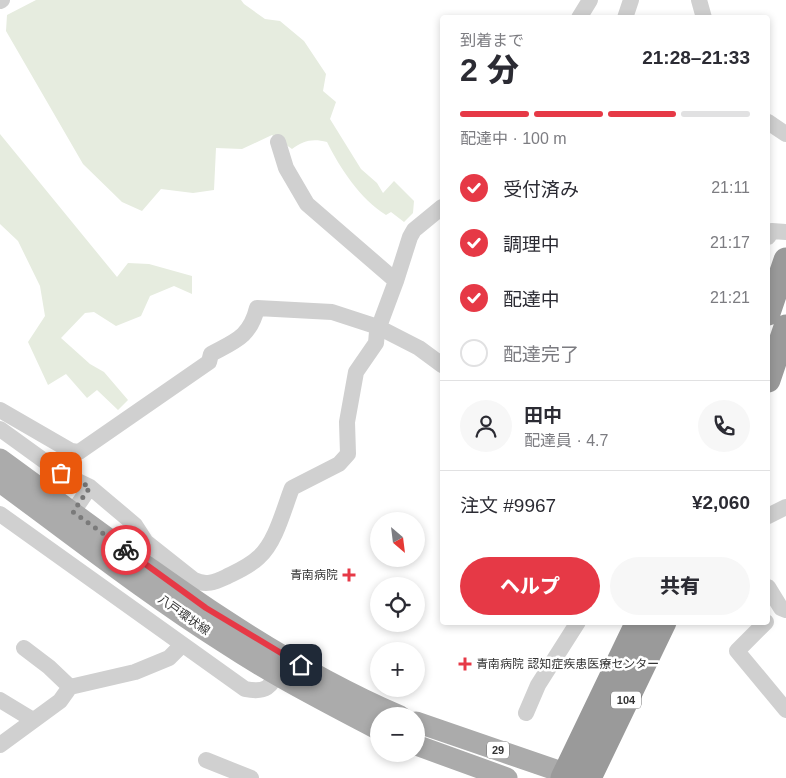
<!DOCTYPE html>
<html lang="ja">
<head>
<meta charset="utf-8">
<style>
	:root { --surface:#fff; --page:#f7f7f7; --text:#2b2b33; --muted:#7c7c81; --line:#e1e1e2; --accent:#e63946 }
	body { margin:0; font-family:Helvetica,"Noto Sans JP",sans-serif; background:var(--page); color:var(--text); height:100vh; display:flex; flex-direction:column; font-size:19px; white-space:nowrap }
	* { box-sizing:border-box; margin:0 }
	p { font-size:16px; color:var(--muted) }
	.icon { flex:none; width:28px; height:28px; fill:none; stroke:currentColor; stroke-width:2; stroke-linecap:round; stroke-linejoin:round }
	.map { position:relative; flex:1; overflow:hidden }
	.sheet { position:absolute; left:440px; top:15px; width:330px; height:610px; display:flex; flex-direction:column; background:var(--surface); border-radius:5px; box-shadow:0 2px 8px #0003 }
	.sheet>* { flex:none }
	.needle { width:32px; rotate:152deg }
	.tools { position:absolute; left:370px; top:512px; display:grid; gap:10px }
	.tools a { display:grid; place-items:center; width:55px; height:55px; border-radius:50%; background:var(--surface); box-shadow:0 2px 8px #0003; font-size:25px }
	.pin { position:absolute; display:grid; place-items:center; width:42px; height:42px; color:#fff; margin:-21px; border-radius:10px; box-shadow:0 2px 8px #0006 }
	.courier { position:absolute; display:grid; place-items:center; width:50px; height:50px; margin:-25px; border:4px solid #e63946; border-radius:50%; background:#fff; color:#222; box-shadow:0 1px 6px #0007 }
	.overview em { font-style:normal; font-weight:800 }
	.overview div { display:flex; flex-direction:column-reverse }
	.overview { display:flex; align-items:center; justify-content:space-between; height:85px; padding:0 20px }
	h1 { font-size:32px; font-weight:800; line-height:38px }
	.bar { display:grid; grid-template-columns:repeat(4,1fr); gap:8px 5px; align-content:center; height:60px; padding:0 20px }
	.bar i { height:6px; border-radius:4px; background:var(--line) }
	.bar .selected { background:var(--accent) }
	.bar p { grid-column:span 4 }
	.line { display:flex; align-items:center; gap:12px; padding:0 20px; border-top:1px solid var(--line) }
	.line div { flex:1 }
	.round { display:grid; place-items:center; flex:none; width:52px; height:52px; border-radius:26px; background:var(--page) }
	ol { padding:0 20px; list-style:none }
	li { display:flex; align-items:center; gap:15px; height:55px }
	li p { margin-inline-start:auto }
	li .icon { padding:5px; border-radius:50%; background:var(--accent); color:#fff; stroke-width:4 }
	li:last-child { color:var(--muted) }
	li i { width:28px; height:28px; border:2px solid var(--line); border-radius:50% }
	.action { display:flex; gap:10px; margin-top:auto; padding:10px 20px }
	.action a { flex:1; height:58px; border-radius:30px; background:var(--accent); color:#fff; font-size:20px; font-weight:800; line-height:58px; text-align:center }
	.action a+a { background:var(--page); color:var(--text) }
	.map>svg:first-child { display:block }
</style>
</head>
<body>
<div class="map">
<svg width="786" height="778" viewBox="0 0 786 778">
	<rect width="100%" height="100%" fill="#fff"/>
	<!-- green -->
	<path fill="#e6ecdf" d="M 36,0 L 241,0 L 244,4 L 265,19 L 280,21 L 304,41 L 326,74 L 323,91 L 336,102 L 330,119 L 361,169 L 377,183 L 383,193 L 394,181 L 414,201 L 413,213 L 404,222 L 391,212 L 386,215 C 360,199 340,168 327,142 C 312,138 303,141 292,149 L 272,135 L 242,149 L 216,148 L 214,190 L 193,193 L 161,189 L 142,211 L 122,202 L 83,164 L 6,31 L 7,15 Z
		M 0,134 L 117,277 L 128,263 L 149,264 L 192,276 L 192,294 L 174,286 L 150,296 L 141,316 L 116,326 L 94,312 L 85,313 L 61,338 L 90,364 L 104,372 L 128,400 L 118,410 L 97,390 L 87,398 L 66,374 L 48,385 L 28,342 L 45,316 L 40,286 L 18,241 L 0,224 Z"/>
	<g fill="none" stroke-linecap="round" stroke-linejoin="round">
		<!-- minor -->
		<path stroke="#d0d0d0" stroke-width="16" d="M 699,0 L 704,18
			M 0,1 L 2,0
			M 579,18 L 590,0
			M 625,18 L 631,0
			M 768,122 L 786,134
			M 278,142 L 286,168 L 307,204 L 396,281
			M 768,237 L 772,231 L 786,232
			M 0,410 L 71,451 L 79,452 L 209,362 L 211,354 C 235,341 250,337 257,308 L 332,312 L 378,327 L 419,348 L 442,365
			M 0,429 L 61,473 L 90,487 L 135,525 L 146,542 L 194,580 C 206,586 215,582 226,577 C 238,571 250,566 259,557 C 276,542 284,508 292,488 L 339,464 L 348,454 L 347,422 L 356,372 L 376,343 L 377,332 L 396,281 L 410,237 L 414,230 L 442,207
			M 0,514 L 245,689 C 269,694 271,685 281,666
			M 768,516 L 786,507
			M 66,522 L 90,487
			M 768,587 L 781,608 L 786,610
			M 766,622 L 737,651 L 786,710
			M 70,687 L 135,672 L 169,658 L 182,645
			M 0,700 L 33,720
			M 526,713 L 538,685 L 578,622
			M 0,745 L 60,701 L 70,687 L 49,667 L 24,648
			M 206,760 L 251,778"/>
		<!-- major -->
		<path stroke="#ababab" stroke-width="21" d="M 0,459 C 128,552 254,653 400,716
			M 0,482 C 74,536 146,593 223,642 C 273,675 326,702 379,730
			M 416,722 L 579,778
			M 416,745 L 507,778"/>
		<!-- highway -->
		<path stroke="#9a9a9a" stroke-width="25" d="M 768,313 L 786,260
			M 768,380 L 786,327
			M 563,778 L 638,622
			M 589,778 L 664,622"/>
	</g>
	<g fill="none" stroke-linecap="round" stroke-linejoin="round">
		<!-- done -->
		<path stroke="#7a7a7a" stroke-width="5" stroke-dasharray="0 9" d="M 61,473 L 90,487 L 73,512 L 126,550"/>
		<!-- route -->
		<path stroke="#e63946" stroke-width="6" d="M 126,550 L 206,608 L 301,665"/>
	</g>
	<!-- markers -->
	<g fill="#e63946" stroke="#fff" stroke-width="2">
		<path d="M346.5 567.5h5v5h5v5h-5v5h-5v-5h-5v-5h5z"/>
		<path d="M462.5 656.5h5v5h5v5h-5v5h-5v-5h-5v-5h5z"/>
	</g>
	<g text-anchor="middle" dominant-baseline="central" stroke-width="5" stroke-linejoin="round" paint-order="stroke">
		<!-- shield labels -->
		<g fill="#fff" stroke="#707070" stroke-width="1">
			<rect x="611" y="691.5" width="30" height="17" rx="4"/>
			<rect x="487" y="741.5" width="22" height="17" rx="4"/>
		</g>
		<g font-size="11" font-weight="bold" fill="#333">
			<text x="626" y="700">104</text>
			<text x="498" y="750">29</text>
		</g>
		<!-- poi labels -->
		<g font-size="12" fill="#333" stroke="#fff" text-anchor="end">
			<text x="338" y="575">青南病院</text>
			<text x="476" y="664" text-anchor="start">青南病院 認知症疾患医療センター</text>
		</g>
		<!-- street labels -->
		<g font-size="12" fill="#333" stroke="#fff">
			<text transform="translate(184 615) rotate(35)">八戸環状線</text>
		</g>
	</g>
</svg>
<div class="tools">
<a><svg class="needle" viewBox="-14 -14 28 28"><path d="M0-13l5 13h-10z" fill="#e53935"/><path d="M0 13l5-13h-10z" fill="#7c7c81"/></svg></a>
<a><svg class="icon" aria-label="locate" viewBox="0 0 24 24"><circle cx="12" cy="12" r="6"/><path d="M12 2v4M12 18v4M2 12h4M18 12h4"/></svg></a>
<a>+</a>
<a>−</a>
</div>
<div class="pin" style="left:61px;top:473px;background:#ea580c"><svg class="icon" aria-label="bag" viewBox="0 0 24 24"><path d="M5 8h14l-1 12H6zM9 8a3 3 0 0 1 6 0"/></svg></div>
<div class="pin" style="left:301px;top:665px;background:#1f2937"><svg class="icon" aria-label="home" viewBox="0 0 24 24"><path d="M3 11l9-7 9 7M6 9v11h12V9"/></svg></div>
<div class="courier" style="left:126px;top:550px"><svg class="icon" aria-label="bike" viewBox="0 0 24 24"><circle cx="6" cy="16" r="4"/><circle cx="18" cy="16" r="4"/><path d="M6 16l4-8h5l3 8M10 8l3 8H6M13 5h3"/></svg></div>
<section class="sheet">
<div class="overview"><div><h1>2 分</h1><p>到着まで</p></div><em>21:28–21:33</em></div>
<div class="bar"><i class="selected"></i><i class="selected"></i><i class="selected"></i><i></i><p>配達中 · 100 m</p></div>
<ol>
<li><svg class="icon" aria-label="check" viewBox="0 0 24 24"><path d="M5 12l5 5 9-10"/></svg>受付済み<p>21:11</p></li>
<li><svg class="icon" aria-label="check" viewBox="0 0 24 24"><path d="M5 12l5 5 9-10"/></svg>調理中<p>21:17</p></li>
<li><svg class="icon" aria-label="check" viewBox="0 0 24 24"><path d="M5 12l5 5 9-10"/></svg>配達中<p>21:21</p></li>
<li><i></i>配達完了</li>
</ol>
<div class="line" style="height:90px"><a class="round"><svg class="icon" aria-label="person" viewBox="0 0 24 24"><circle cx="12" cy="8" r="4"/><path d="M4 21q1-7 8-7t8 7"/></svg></a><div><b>田中</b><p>配達員 · 4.7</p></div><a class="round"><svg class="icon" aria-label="phone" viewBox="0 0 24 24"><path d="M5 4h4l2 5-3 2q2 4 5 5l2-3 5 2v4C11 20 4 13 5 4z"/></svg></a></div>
<div class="line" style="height:65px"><div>注文 #9967</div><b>¥2,060</b></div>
<div class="action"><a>ヘルプ</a><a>共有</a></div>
</section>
</div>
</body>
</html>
